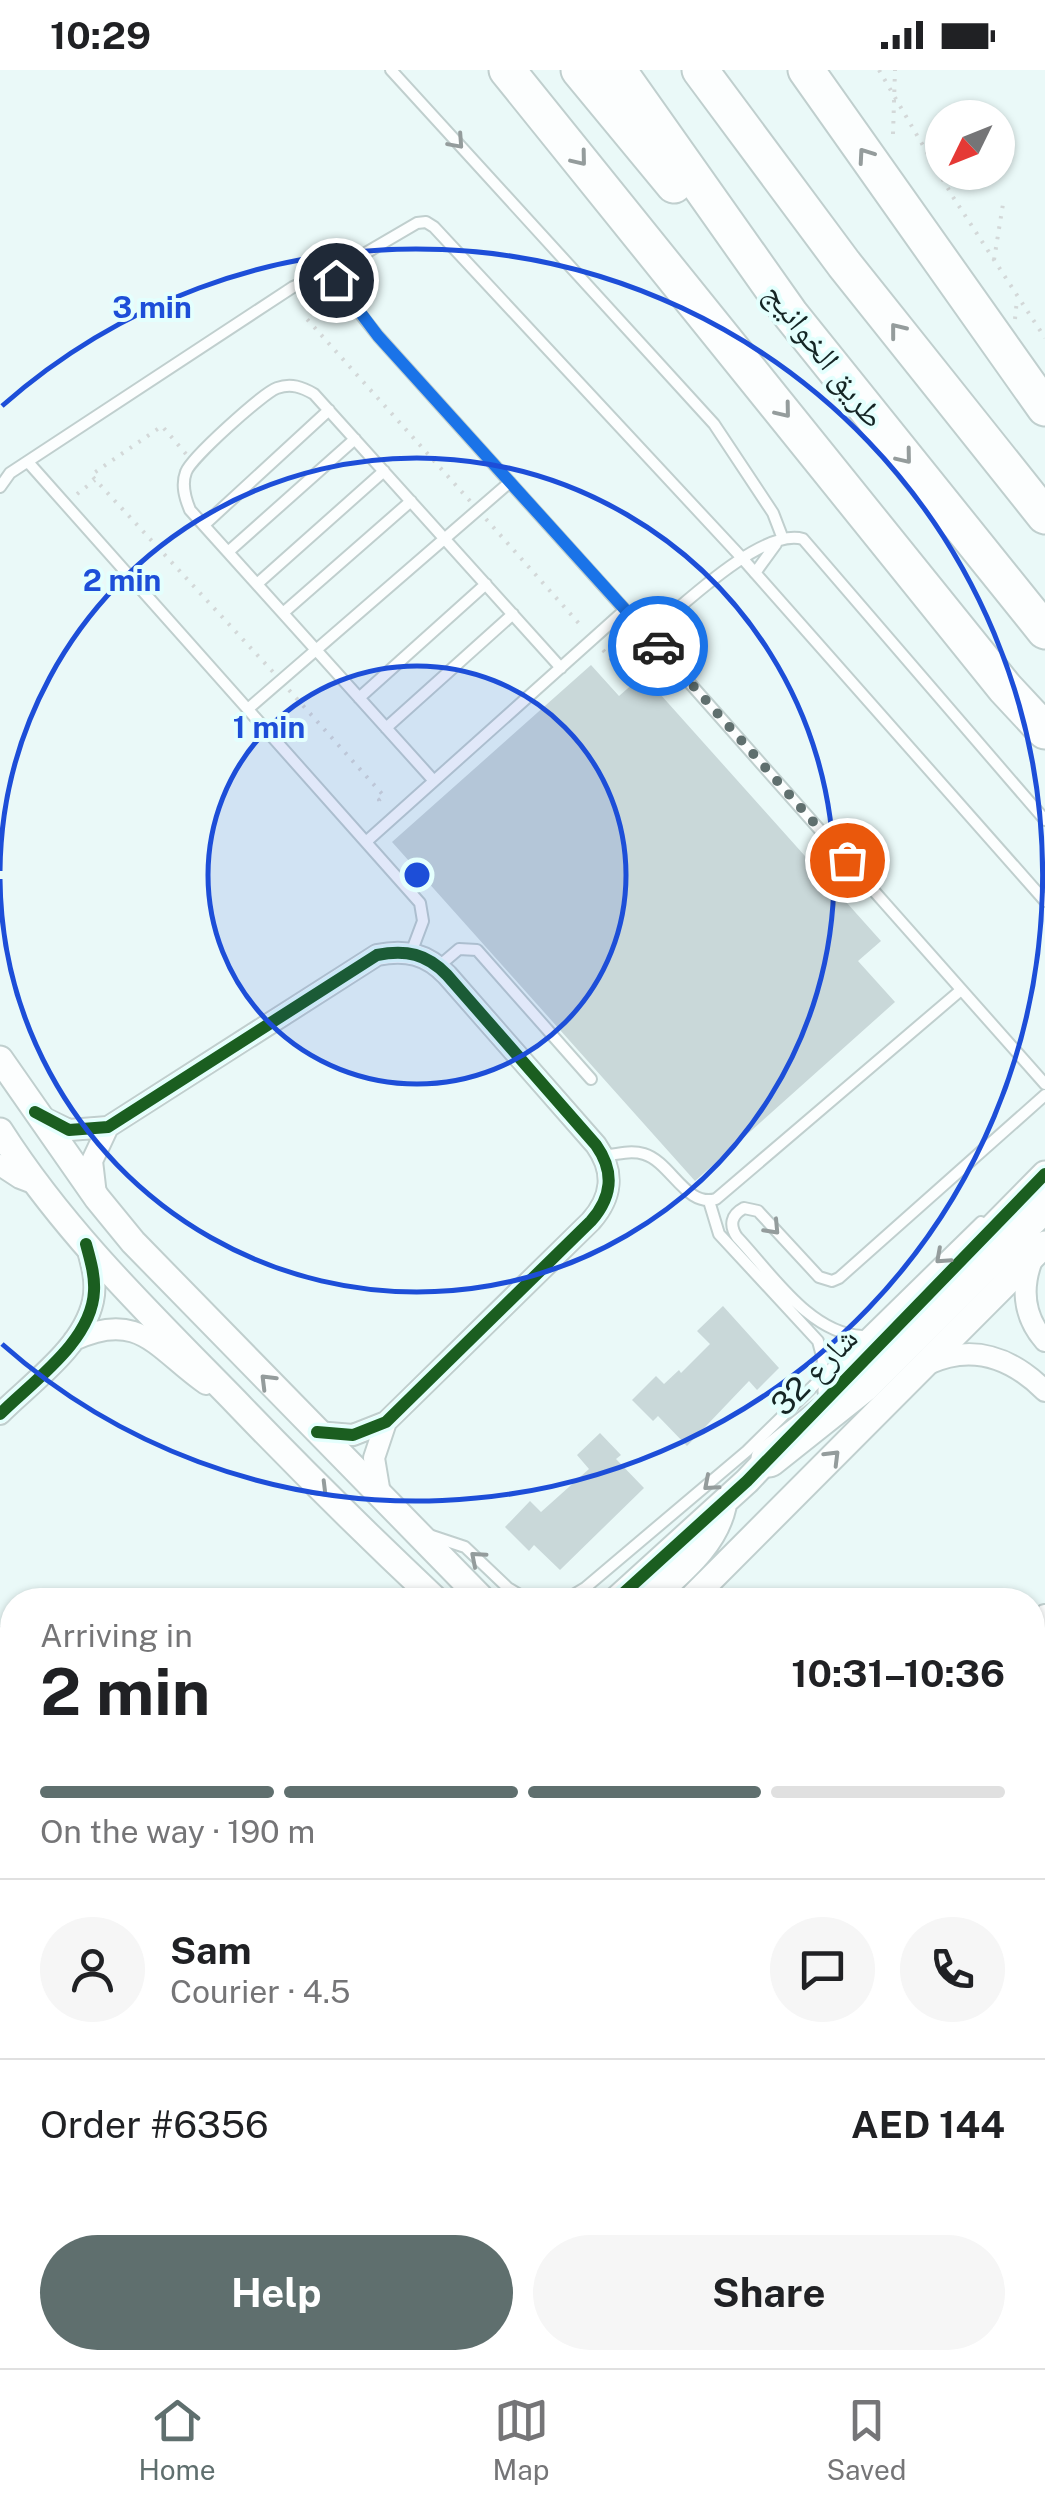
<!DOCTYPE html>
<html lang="en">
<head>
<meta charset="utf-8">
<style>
	:root { --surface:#fff; --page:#f6f6f6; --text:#202124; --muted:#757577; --line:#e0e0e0; --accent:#5f6f6e }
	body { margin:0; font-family:"Public Sans","Noto Naskh Arabic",sans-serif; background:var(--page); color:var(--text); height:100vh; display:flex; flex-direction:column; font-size:38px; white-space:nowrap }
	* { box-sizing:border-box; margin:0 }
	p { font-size:32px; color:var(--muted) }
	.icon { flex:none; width:55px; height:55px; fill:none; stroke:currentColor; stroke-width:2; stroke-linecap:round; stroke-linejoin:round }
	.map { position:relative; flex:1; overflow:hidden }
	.sheet { position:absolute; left:0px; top:1518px; width:1045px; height:782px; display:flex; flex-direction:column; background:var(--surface); border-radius:40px 40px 0 0; box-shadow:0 2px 8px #0004 }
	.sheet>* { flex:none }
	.needle { width:65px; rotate:227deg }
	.fabs { position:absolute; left:925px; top:30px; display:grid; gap:20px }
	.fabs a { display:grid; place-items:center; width:90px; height:90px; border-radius:50%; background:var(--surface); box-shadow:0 2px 8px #0004; font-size:50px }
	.pin { position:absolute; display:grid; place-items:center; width:85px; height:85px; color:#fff; margin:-42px; border:5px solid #fff; border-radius:50%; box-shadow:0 2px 10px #0007 }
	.courier { position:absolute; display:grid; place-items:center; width:100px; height:100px; margin:-50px; border:8px solid #1a73e8; border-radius:50%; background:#fff; color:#222; box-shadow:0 2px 12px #0007 }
	.summary em { font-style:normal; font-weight:700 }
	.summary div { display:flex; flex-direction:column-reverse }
	.summary { display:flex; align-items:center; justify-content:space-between; height:170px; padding:0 40px }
	h1 { font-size:65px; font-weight:700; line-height:75px }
	.bar { display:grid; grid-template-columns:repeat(4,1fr); gap:15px 10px; align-content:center; height:120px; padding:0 40px }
	.bar i { height:12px; border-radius:8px; background:var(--line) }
	.bar .current { background:var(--accent) }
	.bar p { grid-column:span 4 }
	.line { display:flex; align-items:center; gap:25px; padding:0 40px; border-top:2px solid var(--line) }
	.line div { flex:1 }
	.round { display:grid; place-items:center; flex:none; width:105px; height:105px; border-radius:52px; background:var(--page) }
	.action { display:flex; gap:20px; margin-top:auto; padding:20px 40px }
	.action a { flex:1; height:115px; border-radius:60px; background:var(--accent); color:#fff; font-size:40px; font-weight:700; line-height:115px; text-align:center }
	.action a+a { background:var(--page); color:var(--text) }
	.status { display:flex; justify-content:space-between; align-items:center; height:70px; padding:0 50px; background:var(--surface); direction:ltr }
	.status svg { height:28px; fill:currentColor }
	.menu { display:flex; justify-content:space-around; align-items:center; height:140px; border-top:2px solid var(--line); background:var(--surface); font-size:28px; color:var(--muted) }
	.menu a { display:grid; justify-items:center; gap:5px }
	.menu .current { color:var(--accent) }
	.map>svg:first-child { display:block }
</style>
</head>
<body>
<div class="status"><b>10:29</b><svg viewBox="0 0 49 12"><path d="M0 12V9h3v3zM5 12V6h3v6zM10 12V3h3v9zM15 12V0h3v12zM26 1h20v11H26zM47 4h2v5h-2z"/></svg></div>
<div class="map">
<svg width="1045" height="2298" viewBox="0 0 1045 2298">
	<rect width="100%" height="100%" fill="#eaf9f8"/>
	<!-- building -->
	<path fill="#c9d8d9" d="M 591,595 L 619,626 L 643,605 L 881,871 L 858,891 L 895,932 L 695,1111 L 392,772 Z
		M 723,1236 L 779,1298 L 757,1320 L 749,1311 L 687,1376 L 658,1346 L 653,1351 L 632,1330 L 656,1306 L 664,1314 L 679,1300 L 681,1303 L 710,1274 L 697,1261 Z
		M 600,1363 L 621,1385 L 616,1389 L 644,1418 L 560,1500 L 534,1475 L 529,1481 L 505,1457 L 530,1431 L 541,1442 L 589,1399 L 577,1385 Z"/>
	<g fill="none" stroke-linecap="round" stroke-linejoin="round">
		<!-- service casing -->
		<g stroke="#c0cfce" stroke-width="14">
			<path id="service" d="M 391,0 L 714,354 L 773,443 L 783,469
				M 28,392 L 420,833 L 423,851 L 411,883
				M 0,417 L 10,403 L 293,217 L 314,208 L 337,204
				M 204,455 L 329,340
				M 228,482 L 355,369
				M 755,503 L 776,474
				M 257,514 L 384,401
				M 283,543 L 411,431
				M 647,565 C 680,538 762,457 803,469 L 1045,750
				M 359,628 L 486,514
				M 249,638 L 510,412
				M 386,658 L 513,544
				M 434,711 L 190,440 C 185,428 181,415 186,402 C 191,388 263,323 277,318 C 291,313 302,317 314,324 L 561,598
				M 367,771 L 625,540
				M 1045,831 L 742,488 L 434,157 L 426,152 L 417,153 L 340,198 L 338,216 L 378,266 L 625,540 L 1045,1014
				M 439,896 L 459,879 L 477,880 L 591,1009
				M 603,1086 C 617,1084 631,1080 644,1084 C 671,1092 686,1138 716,1129 L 961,920
				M 709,1131 L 719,1164 L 818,1271 L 823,1290 L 820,1308
				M 862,1266 C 810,1264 771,1203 737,1167 C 729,1155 731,1145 744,1138 L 758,1141 L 819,1207 L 832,1211 L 839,1208 L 1045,1025
				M 426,1464 L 465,1477 L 508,1518 L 528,1530
				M 565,1530 L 585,1518 L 747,1381 L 981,1152"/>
		</g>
		<!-- minor casing -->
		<g stroke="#c0cfce" stroke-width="24">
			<path id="minor" d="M 40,1046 L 69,1060 L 108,1057 L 377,885 C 406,879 427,884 447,905 L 596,1075 C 615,1102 612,1127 591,1151 L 386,1352 L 353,1365 L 317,1362
				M 0,1095 L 20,1108 L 33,1113
				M 96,1125 L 92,1091 L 108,1057
				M 1034,1185 C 1021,1215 1022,1245 1045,1271
				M 74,1270 C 140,1239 157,1280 206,1314
				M 928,1294 C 973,1273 1012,1288 1045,1321
				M 0,1344 C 32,1312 83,1277 93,1231 C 97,1213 92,1195 87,1177
				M 380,1424 L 374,1388 L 386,1352
				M 1032,1561 L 1045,1545
				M 0,1568 L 12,1581
				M 1032,1858 L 1045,1861
				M 1032,2157 L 1045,2160
				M 348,2288 L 358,2298
				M 696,2288 L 706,2298
				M 148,2298 L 159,2288"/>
		</g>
		<!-- tertiary casing -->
		<g stroke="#c0cfce" stroke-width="29">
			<path id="tertiary" d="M 0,989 L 97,1128 L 133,1172 L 483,1530
				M 0,1061 C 65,1163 151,1245 235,1331 C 300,1399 367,1465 436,1530
				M 831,1321 L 1045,1104
				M 616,1530 L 747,1411 L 780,1376
				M 650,1530 C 678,1503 714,1477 723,1437
				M 690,1530 L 1045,1174
				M 0,2156 L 12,2144
				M 0,2207 L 12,2195"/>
		</g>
		<!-- trunk casing -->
		<g stroke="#c0cfce" stroke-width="39">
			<path id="trunk" d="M 507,0 L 1005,618 L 1045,661
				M 579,0 L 674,115
				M 618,0 L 791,245 L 1045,561
				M 700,0 L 844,194 L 1045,446
				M 806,0 L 1045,338
				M 769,1389 L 862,1315 L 1045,1133"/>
		</g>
		<!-- path -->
		<path stroke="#d3d8d8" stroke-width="4" stroke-dasharray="2.5 8" stroke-linecap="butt" d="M 879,0 L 953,127 L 1045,268
			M 893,64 L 895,0
			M 994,190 L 1003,134
			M 301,227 L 314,241 L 306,248 L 470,431
			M 1015,249 L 1017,229
			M 186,384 L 162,356 L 91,405 L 273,602
			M 77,424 L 95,410
			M 486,449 L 583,558
			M 603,580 L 624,604 L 645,584
			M 289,620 L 384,726 L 379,730 L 384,736"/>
		<!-- service -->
		<use href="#service" stroke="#fcfefe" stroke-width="10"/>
		<!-- minor -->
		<use href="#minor" stroke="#fcfefe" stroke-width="20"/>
		<!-- tertiary -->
		<use href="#tertiary" stroke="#fcfefe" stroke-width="25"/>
		<!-- trunk -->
		<use href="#trunk" stroke="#fcfefe" stroke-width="35"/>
		<!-- cycleway casing -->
		<g stroke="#e4fffd" stroke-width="19">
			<path id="cycleway" d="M 35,1042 L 69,1060 L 108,1057 L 377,885 C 406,879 427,884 447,905 L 596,1075 C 615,1102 612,1127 591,1151 L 386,1352 L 353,1365 L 317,1362
				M 0,1344 C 33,1311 92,1271 94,1221 C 95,1205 90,1189 86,1174
				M 616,1530 L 747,1411 L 1045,1104"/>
		</g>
		<!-- cycleway -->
		<use href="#cycleway" stroke="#1b5e20" stroke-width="12"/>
	</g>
	<!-- one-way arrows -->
	<defs><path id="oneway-chevron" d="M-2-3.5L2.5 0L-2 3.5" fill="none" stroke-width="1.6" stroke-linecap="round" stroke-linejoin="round" transform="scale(2.5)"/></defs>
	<g stroke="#949c9c">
		<use href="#oneway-chevron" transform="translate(457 72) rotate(48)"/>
		<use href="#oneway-chevron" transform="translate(865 85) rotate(-125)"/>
		<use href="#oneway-chevron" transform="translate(580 89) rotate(51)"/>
		<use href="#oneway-chevron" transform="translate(897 260) rotate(-128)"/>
		<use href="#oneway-chevron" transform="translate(784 341) rotate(51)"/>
		<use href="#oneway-chevron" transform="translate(905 387) rotate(51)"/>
		<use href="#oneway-chevron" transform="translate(773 1158) rotate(47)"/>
		<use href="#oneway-chevron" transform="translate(942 1187) rotate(138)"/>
		<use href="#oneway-chevron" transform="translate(267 1311) rotate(-135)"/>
		<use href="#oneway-chevron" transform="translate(833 1387) rotate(-45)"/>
		<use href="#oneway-chevron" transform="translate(710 1414) rotate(139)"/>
		<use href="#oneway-chevron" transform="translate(321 1420) rotate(45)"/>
		<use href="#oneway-chevron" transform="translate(477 1488) rotate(-139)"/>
	</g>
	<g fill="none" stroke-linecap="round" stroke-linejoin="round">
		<!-- done -->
		<path stroke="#5f6f6e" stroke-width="10" stroke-dasharray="0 18" d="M 658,576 L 847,790"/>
		<!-- route -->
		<path stroke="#1a73e8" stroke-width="12" d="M 336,210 L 378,266 L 658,576"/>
	</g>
	<!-- distance rings -->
	<circle cx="417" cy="805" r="209" fill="#1d4ed8" fill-opacity=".12"/>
	<g fill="none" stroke="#1d4ed8" stroke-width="5">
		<circle cx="417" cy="805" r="209"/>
		<path d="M0 801A417 417 0 1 1 0 809"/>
		<path d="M2 336A626 626 0 1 1 2 1274"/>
	</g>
	<g text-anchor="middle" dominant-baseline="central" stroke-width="8" stroke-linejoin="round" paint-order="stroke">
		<!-- street labels -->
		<g font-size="32" fill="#142524" stroke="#e4fffd">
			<text transform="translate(825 285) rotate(52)">طريق الخوانيج</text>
			<text transform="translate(814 1301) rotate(-46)">شارع 32</text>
		</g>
	</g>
	<circle cx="417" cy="805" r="15" fill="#1d4ed8" stroke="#e4fffd" stroke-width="5"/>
	<g font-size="30" text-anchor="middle" font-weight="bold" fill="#1d4ed8" stroke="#e4fffd" stroke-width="8" stroke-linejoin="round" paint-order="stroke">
		<text x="152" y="248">3 min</text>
		<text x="122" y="521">2 min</text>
		<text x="269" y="668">1 min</text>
	</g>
</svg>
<div class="fabs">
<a><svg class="needle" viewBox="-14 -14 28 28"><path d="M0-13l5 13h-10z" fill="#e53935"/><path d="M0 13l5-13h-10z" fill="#757577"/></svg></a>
</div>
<div class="pin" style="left:847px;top:790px;background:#ea580c"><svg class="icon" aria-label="bag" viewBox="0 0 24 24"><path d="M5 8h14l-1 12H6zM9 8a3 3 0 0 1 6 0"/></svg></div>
<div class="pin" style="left:336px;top:210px;background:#1f2937"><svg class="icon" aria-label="home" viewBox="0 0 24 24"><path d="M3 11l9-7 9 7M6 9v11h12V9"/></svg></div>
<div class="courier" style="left:658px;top:576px"><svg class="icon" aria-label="car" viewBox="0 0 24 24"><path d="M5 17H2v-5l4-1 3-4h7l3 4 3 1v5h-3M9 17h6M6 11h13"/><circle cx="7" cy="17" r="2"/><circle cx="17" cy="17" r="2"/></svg></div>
<section class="sheet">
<div class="summary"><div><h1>2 min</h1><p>Arriving in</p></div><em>10:31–10:36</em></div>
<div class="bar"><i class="current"></i><i class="current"></i><i class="current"></i><i></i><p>On the way · 190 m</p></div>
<div class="line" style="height:180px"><a class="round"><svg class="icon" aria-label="person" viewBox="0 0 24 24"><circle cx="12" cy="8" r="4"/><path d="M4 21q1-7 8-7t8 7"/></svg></a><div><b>Sam</b><p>Courier · 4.5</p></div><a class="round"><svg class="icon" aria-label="chat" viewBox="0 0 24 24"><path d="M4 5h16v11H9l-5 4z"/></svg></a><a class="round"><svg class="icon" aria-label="phone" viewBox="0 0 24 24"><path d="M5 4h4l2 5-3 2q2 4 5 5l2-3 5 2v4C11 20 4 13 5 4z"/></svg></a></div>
<div class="line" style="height:130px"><div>Order #6356</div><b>AED 144</b></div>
<div class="action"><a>Help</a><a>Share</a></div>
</section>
</div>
<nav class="menu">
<a class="current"><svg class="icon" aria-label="home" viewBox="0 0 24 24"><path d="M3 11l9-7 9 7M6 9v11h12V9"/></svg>Home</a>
<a><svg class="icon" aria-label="map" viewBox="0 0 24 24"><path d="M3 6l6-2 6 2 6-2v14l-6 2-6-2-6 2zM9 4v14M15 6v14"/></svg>Map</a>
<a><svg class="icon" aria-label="saved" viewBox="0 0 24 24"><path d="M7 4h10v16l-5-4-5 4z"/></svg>Saved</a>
</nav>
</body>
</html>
